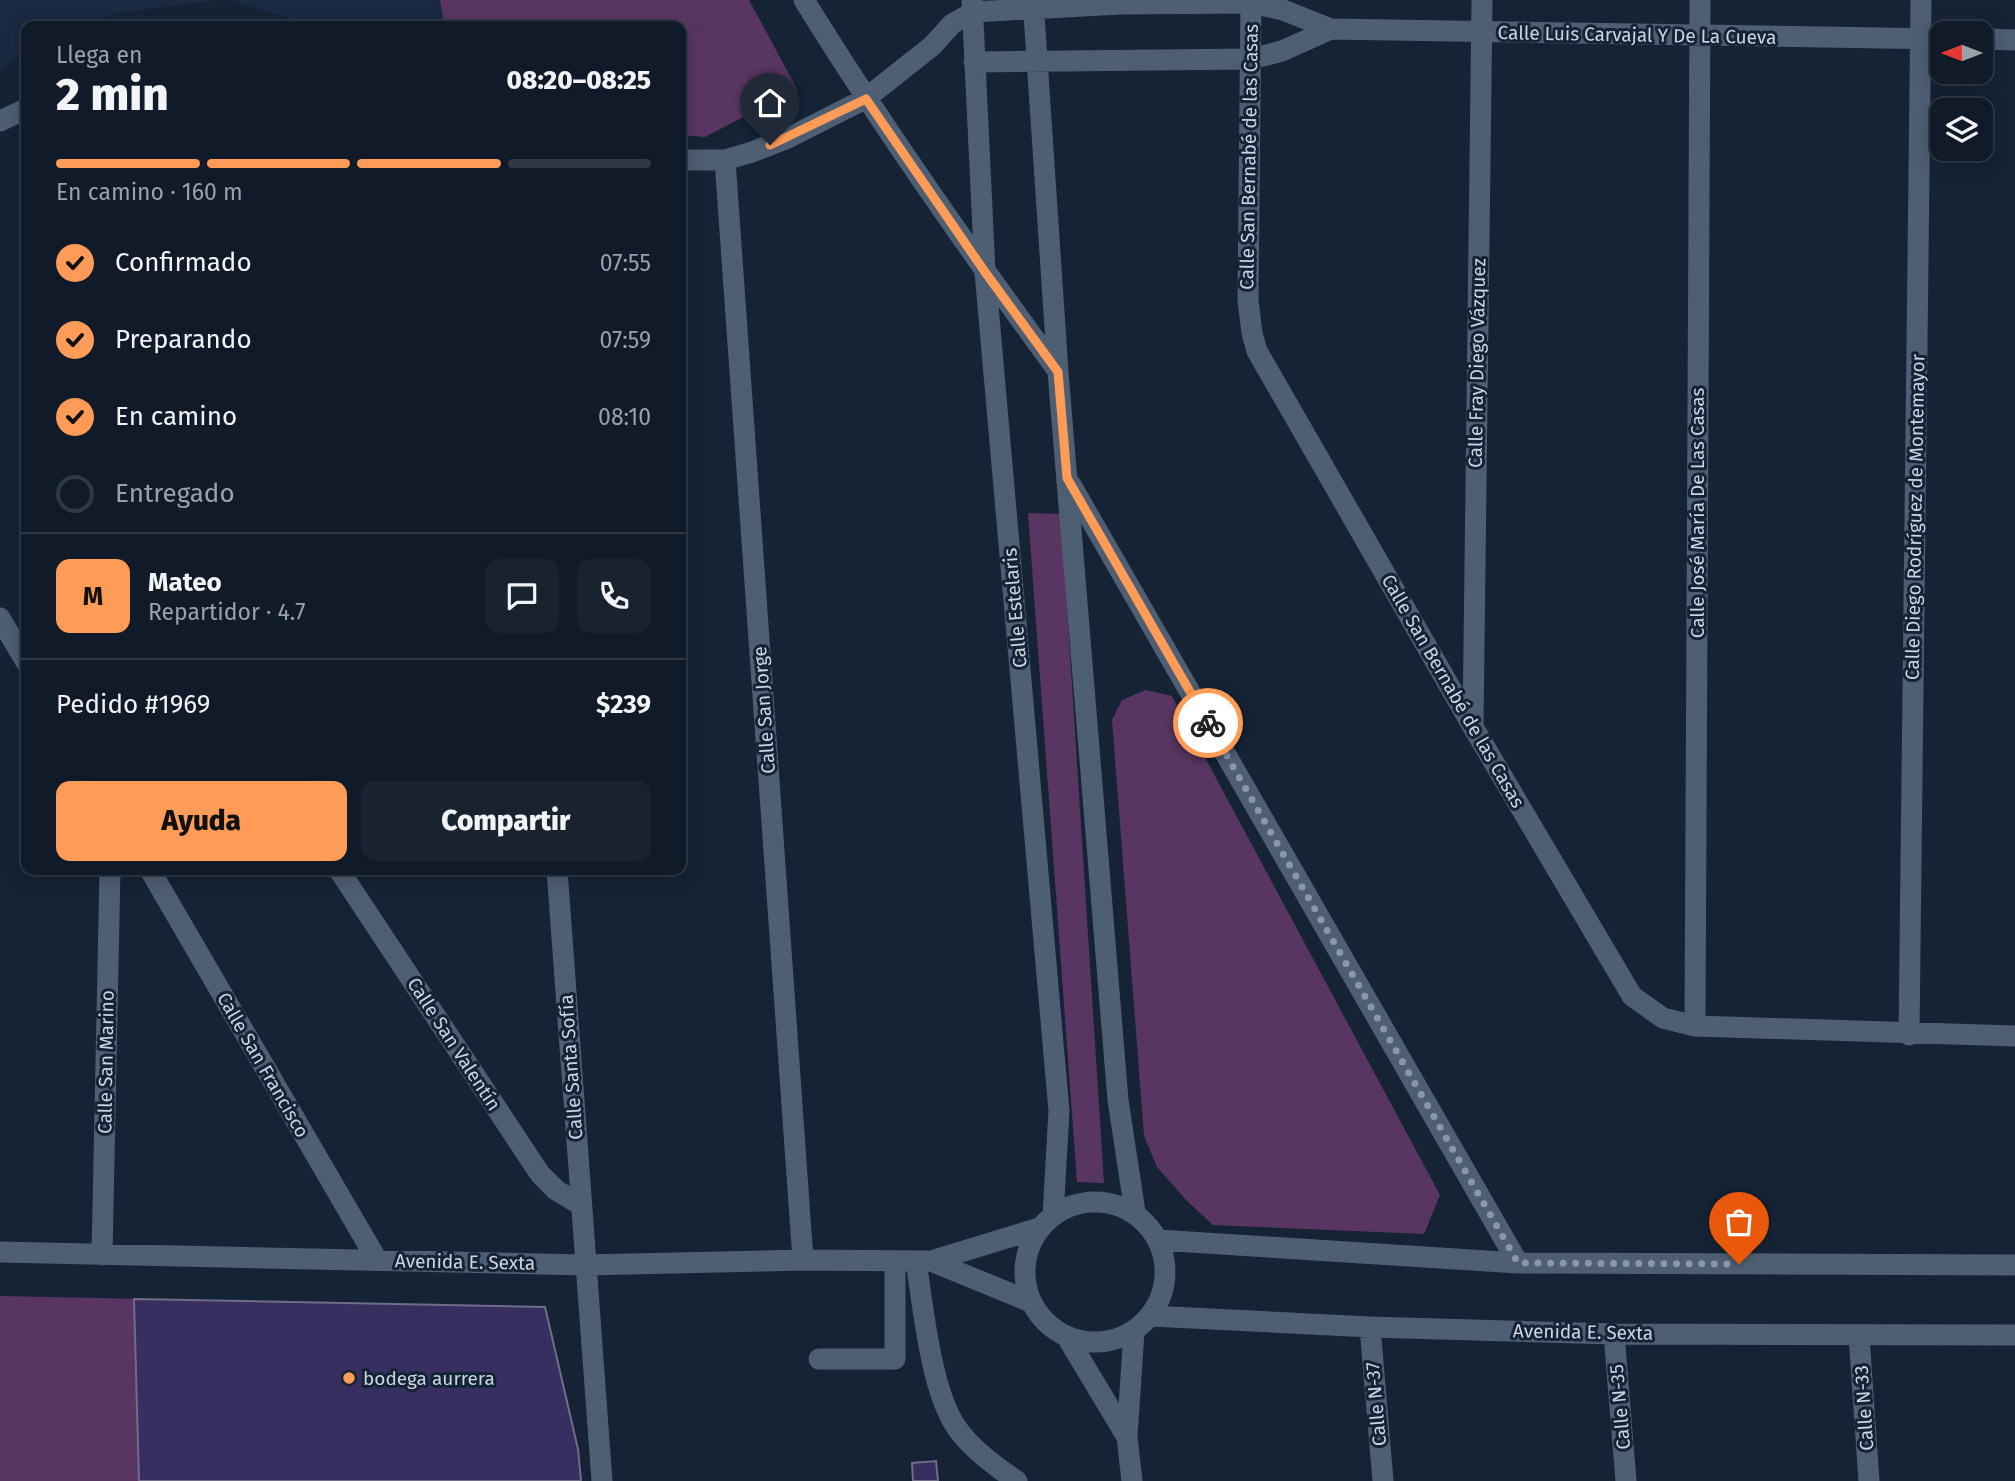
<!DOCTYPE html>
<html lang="es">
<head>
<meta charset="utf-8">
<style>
	:root { --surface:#101a28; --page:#192330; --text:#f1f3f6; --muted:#9ca1a8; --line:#303845; --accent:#fe9c57 }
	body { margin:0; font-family:"Fira Sans",sans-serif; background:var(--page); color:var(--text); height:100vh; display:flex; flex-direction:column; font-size:26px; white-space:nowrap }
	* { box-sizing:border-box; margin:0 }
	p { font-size:23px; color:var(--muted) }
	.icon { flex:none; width:38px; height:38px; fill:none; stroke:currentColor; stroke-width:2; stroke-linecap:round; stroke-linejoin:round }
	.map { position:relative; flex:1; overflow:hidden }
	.sheet { position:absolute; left:21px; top:21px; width:665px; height:854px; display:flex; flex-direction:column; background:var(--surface); border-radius:14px; box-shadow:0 4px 18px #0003,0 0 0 2px var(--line) }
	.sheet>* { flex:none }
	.needle { width:46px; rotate:270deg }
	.buttons { position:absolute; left:1930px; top:21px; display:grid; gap:14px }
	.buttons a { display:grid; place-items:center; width:63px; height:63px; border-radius:14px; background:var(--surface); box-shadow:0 4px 18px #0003,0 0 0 2px var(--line); font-size:35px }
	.pin { position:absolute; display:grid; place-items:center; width:60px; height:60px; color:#fff; margin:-72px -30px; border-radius:50% 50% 50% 0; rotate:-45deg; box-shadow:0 0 7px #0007 }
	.pin .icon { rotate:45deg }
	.courier { position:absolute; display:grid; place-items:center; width:70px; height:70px; margin:-35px; border:5px solid #fe9c57; border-radius:50%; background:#fff; color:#222; box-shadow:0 2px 9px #0007 }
	.overview em { font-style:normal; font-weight:800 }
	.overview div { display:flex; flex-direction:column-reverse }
	.overview { display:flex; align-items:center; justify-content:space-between; height:119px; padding:0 35px }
	h1 { font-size:46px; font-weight:800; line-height:52px }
	.bar { display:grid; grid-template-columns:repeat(4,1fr); gap:10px 7px; align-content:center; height:84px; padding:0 35px }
	.bar i { height:9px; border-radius:5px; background:var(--line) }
	.bar .current { background:var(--accent) }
	.bar p { grid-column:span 4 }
	.line { display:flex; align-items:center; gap:18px; padding:0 35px; border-top:2px solid var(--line) }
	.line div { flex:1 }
	.round { display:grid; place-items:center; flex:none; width:74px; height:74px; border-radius:14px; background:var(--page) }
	ol { padding:0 35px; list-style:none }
	li { display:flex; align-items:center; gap:21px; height:77px }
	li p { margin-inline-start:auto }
	li .icon { padding:7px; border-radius:50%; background:var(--accent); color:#111; stroke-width:4 }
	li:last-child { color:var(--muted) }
	li i { width:38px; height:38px; border:4px solid var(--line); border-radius:50% }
	.cta { display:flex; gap:14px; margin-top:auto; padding:14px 35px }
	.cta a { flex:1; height:80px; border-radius:14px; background:var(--accent); color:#111; font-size:28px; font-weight:800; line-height:80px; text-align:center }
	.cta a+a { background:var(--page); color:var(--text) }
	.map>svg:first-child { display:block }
</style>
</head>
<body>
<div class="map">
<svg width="2015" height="1481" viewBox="0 0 2015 1481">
	<rect width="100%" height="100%" fill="#152335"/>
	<!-- built -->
	<path fill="#192a42" d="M 0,0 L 217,0 L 117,13 L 88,26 L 26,26 L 26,55 L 0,67 Z
		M 230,0 L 439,0 L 444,26 L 312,26 Z"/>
	<!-- green -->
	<path fill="#583661" d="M 440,0 L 749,0 L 797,89 L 705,137 L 681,135 L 681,26 L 444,26 Z
		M 1028,513 L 1061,514 L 1104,1183 L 1077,1182 Z
		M 1146,690 L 1172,696 L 1440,1195 L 1424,1234 L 1213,1225 L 1187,1201 L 1157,1167 L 1144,1136 L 1112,720 L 1122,700 Z
		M 0,1296 L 545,1307 L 578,1449 L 581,1481 L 0,1481 Z"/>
	<!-- building -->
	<path fill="#362f60" stroke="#6f6d87" stroke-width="2" d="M 134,1299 L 545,1307 L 578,1449 L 581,1481 L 139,1481 Z
		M 936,1461 L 938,1481 L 913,1481 L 912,1463 Z"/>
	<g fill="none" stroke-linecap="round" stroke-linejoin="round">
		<!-- minor -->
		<path stroke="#4e5e73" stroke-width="21" d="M 804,0 C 883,128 969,250 1058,371
			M 972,0 L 985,272 L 1059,1111 L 1053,1215
			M 1033,0 L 1058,372 L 1118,1100 L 1135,1212
			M 1251,0 L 1248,300 L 1252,333 L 1257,351 L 1473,727 L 1632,996 L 1663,1018 L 1695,1026 L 2015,1036
			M 1981,39 L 2015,40
			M 974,62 L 1251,59 L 1282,51 L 1331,29
			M 0,121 L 26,109
			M 681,160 L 725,160 L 752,152 L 788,138 L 865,99 L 932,46 L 952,24 L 973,12 L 1120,4 L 1251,3 L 1283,10 L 1331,29 L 1942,39
			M 725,160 L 803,1260
			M 1071,485 L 1518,1263
			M 0,618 L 26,662
			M 1473,726 L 1482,0
			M 150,870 L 377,1260
			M 339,870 L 540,1174 L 556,1190 L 581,1205
			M 557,870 L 602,1481
			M 1695,1026 L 1700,0
			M 1909,1035 L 1921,0
			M1025 1272a70 70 0 1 1 140 0a70 70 0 1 1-140 0Z
			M 1159,1240 L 1518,1263 L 2015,1265
			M 0,1252 L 585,1265 L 803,1260 L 931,1261 L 1039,1228
			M 102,1255 L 110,870
			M 916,1261 C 923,1306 931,1392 957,1428 C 971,1449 996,1467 1017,1481
			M 931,1261 L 1031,1302
			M 1151,1316 L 1370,1327 L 1614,1334 L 2015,1335
			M 1370,1327 L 1383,1481
			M 1614,1334 L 1626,1481
			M 1859,1336 L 1869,1481
			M 1067,1337 L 1127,1437
			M 819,1359 L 895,1359 L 895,1261
			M 1132,1481 L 1127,1437 L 1134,1331"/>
	</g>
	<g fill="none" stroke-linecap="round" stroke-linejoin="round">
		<!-- done -->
		<path stroke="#8c97a5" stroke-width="7" stroke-dasharray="0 12.6" d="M 1208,723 L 1518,1263 L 1739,1264"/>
		<!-- route -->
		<path stroke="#fe9c57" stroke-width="9" d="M 770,145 L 866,99 L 985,272 L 1058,372 L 1067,478 L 1208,723"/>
	</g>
	<!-- markers -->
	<circle fill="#fe9c57" stroke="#152335" stroke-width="2.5" cx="349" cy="1378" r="7"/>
	<g text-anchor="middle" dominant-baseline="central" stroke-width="6" stroke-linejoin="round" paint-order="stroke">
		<!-- street labels -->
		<g font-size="19" fill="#ccd5e1" stroke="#152335">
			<text transform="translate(1637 35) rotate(1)">Calle Luis Carvajal Y De La Cueva</text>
			<text transform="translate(1249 157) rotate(-89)">Calle San Bernabé de las Casas</text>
			<text transform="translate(1477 363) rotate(-89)">Calle Fray Diego Vázquez</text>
			<text transform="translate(1697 513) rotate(-90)">Calle José María De Las Casas</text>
			<text transform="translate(1915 517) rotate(-89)">Calle Diego Rodríguez de Montemayor</text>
			<text transform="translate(1015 608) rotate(-95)">Calle Estelaris</text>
			<text transform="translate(1453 691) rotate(60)">Calle San Bernabé de las Casas</text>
			<text transform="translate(764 710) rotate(-94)">Calle San Jorge</text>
			<text transform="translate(454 1044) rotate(57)">Calle San Valentín</text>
			<text transform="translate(106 1062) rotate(-89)">Calle San Marino</text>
			<text transform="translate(263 1065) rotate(60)">Calle San Francisco</text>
			<text transform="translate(571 1067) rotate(-94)">Calle Santa Sofía</text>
			<text transform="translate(465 1262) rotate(1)">Avenida E. Sexta</text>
			<text transform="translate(1583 1332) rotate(1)">Avenida E. Sexta</text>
			<text transform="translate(1376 1404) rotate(-95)">Calle N-37</text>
			<text transform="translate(1620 1407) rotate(-95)">Calle N-35</text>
			<text transform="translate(1864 1408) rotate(-94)">Calle N-33</text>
		</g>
		<!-- poi labels -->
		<g font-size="19" fill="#ccd5e1" stroke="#152335" text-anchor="start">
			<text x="363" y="1378">bodega aurrera</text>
		</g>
	</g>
</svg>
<div class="buttons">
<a><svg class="needle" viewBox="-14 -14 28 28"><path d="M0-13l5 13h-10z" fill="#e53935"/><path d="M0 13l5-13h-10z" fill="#9ca1a8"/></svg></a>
<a><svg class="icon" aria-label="layers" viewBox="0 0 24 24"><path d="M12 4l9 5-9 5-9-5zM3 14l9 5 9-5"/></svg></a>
</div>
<div class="pin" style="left:1739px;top:1264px;background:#ea580c"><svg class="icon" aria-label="bag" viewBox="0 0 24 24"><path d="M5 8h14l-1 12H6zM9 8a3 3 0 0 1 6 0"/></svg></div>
<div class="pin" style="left:770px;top:145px;background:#1f2937"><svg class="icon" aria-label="home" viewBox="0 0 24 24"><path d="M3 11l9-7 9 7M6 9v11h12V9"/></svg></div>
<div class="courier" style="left:1208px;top:723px"><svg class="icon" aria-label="bike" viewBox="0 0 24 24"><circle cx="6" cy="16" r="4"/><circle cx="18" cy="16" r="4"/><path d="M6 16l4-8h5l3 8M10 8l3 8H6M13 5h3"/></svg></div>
<section class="sheet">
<div class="overview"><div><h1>2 min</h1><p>Llega en</p></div><em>08:20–08:25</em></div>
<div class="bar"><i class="current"></i><i class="current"></i><i class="current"></i><i></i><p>En camino · 160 m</p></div>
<ol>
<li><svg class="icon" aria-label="check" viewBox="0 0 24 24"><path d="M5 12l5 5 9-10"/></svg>Confirmado<p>07:55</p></li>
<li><svg class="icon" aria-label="check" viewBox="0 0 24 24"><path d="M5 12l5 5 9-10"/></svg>Preparando<p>07:59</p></li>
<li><svg class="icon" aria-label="check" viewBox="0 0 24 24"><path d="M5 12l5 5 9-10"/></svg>En camino<p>08:10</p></li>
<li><i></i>Entregado</li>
</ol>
<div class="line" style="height:126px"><b class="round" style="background:var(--accent);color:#111">M</b><div><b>Mateo</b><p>Repartidor · 4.7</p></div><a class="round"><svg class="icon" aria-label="chat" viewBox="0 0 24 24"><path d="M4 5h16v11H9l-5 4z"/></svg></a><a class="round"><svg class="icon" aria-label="phone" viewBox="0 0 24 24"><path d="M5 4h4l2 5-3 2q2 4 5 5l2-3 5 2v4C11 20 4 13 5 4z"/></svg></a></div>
<div class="line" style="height:91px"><div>Pedido #1969</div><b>$239</b></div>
<div class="cta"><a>Ayuda</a><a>Compartir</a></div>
</section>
</div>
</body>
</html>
